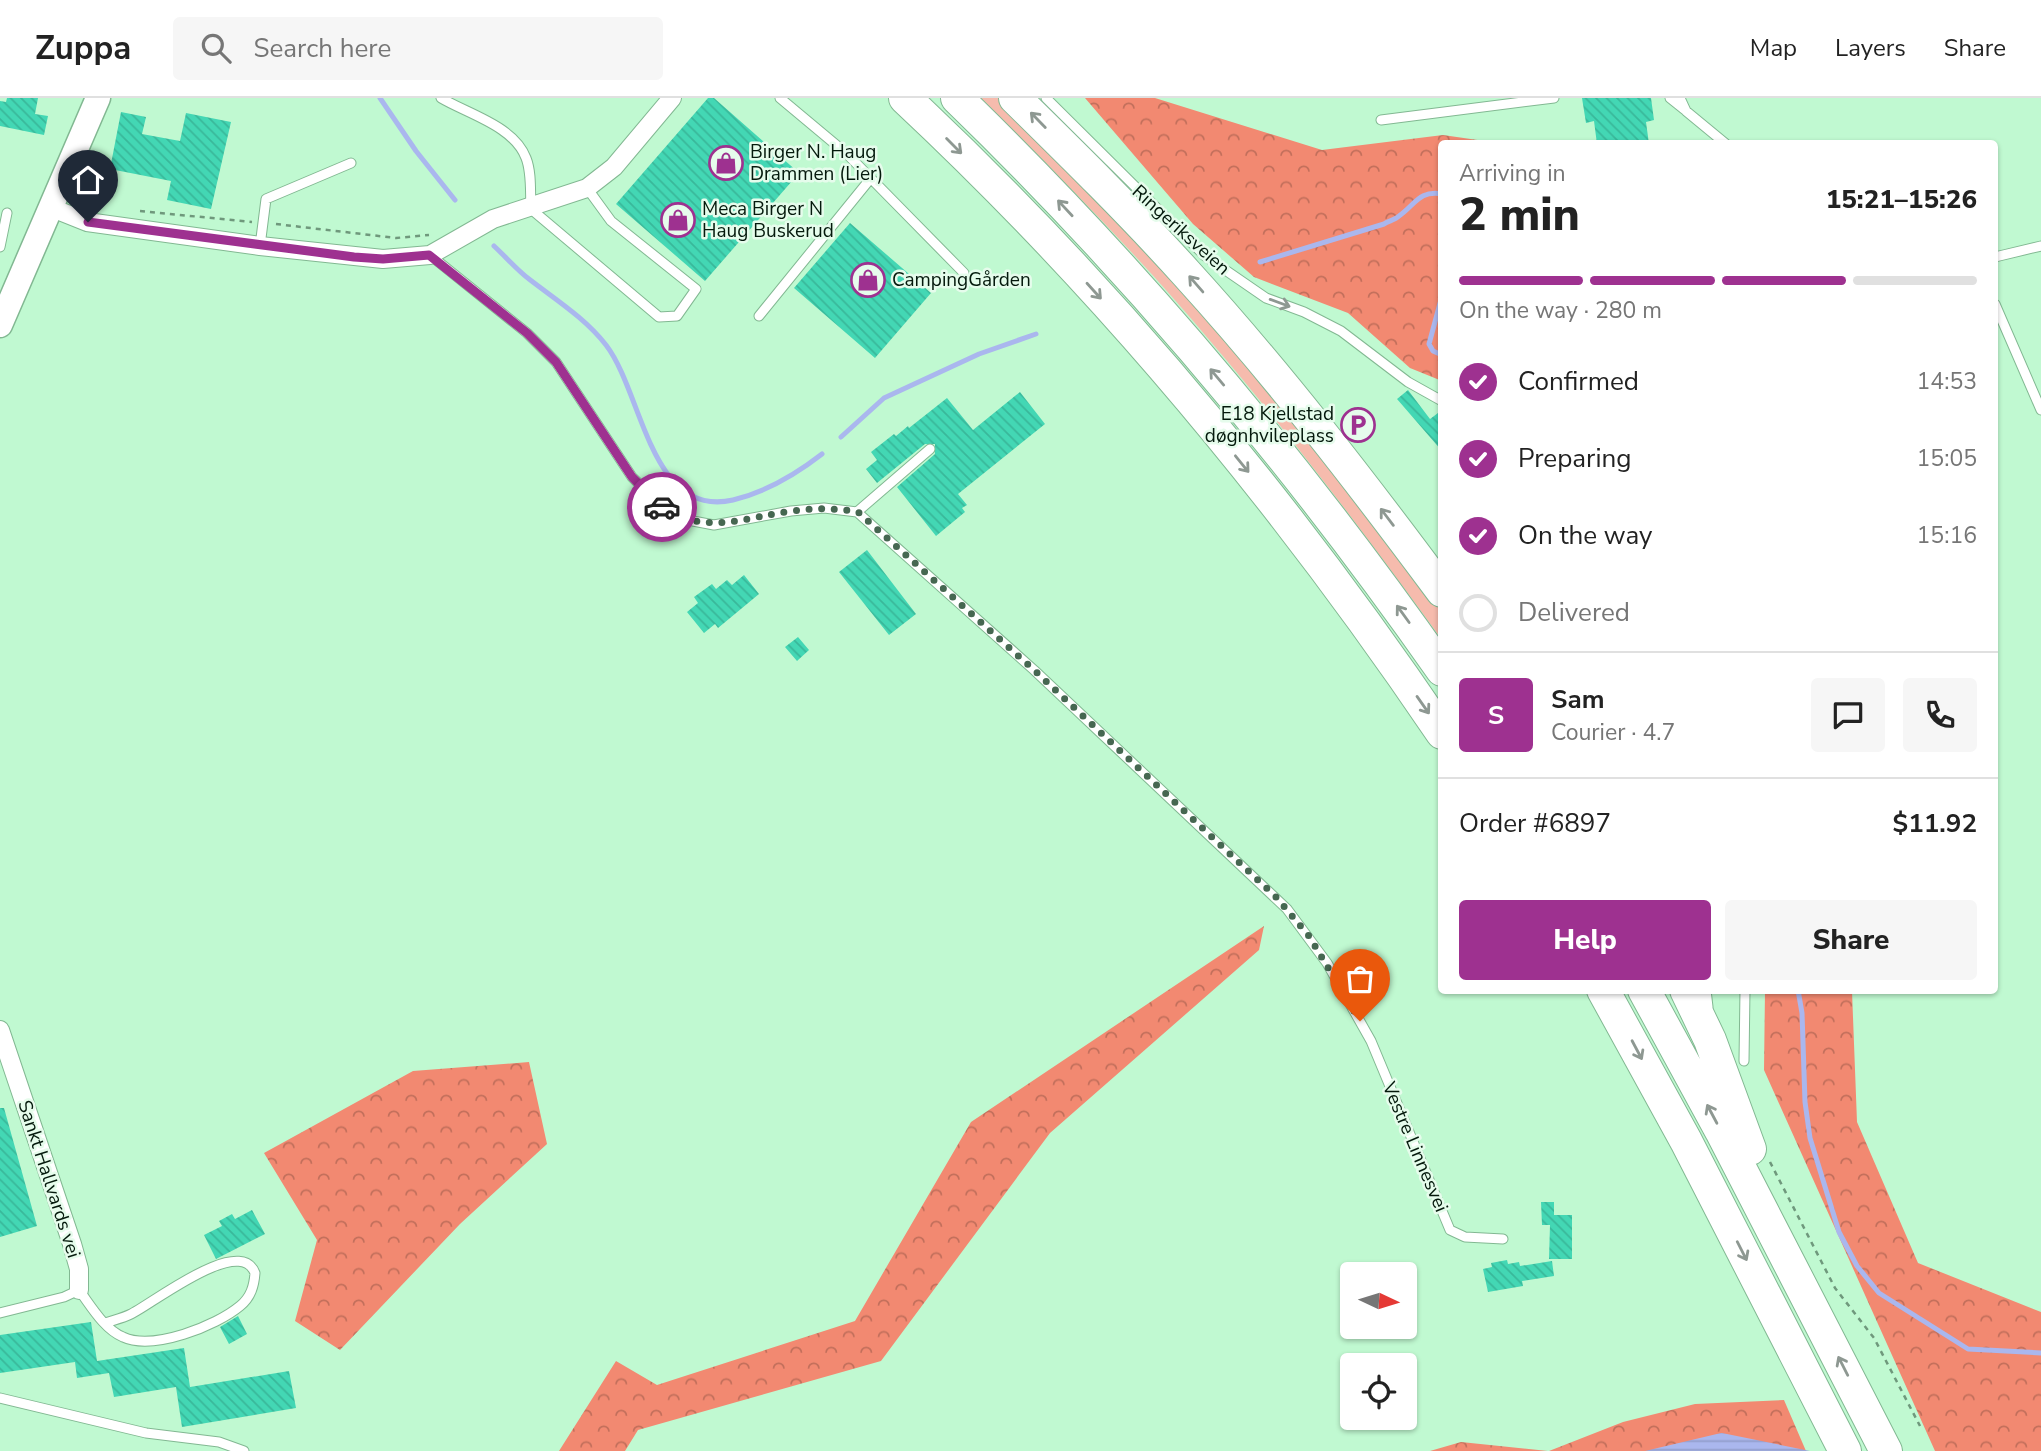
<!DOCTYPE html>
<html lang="en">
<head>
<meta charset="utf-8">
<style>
	:root { --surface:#fff; --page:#f6f6f6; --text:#222; --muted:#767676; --line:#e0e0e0; --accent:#9e3190 }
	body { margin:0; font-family:"Nunito Sans",sans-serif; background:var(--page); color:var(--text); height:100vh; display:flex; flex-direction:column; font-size:26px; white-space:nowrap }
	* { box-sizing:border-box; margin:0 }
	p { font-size:23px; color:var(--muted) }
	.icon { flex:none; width:38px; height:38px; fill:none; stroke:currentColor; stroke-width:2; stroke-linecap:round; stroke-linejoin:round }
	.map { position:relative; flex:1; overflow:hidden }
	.drawer { position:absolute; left:1438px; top:42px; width:560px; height:854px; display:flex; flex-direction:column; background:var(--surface); border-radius:7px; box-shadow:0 2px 5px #0004 }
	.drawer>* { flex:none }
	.needle { width:46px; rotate:94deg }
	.controls { position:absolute; left:1340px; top:1164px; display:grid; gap:14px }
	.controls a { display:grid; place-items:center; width:77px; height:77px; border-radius:7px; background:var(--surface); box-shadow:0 2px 5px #0004; font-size:35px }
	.pin { position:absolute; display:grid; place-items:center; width:60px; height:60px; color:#fff; margin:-72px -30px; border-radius:50% 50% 50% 0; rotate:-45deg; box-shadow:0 0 7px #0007 }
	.pin .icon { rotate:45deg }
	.courier { position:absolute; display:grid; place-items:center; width:70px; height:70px; margin:-35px; border:5px solid #9e3190; border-radius:50%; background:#fff; color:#222; box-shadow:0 2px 9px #0007 }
	.overview em { font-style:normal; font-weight:800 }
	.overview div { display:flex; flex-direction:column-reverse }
	.overview { display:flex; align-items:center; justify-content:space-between; height:119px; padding:0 21px }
	h1 { font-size:46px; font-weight:800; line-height:52px }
	.bar { display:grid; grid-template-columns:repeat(4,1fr); gap:10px 7px; align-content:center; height:84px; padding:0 21px }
	.bar i { height:9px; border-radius:5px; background:var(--line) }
	.bar .active { background:var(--accent) }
	.bar p { grid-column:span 4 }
	.line { display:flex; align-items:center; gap:18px; padding:0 21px; border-top:2px solid var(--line) }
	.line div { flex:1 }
	.round { display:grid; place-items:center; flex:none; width:74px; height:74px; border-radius:7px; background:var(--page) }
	ol { padding:0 21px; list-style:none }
	li { display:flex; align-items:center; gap:21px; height:77px }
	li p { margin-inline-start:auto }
	li .icon { padding:7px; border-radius:50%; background:var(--accent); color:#fff; stroke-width:4 }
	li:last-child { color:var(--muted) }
	li i { width:38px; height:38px; border:4px solid var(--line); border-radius:50% }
	.cta { display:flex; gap:14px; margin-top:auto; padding:14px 21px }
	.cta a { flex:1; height:80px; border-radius:7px; background:var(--accent); color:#fff; font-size:28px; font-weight:800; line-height:80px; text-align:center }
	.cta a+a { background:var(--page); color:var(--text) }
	header { display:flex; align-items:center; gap:42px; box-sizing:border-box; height:98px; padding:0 35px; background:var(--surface); border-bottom:2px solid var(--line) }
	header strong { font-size:33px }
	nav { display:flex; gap:38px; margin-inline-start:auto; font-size:24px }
	.search { width:490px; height:63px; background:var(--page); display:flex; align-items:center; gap:18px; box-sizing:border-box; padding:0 24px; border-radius:7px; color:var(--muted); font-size:26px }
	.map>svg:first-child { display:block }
</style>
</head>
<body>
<header>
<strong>Zuppa</strong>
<div class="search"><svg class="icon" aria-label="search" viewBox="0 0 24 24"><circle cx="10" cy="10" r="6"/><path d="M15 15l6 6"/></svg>Search here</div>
<nav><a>Map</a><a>Layers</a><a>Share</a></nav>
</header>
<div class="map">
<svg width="2041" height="1353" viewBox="0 0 2041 1353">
	<defs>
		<pattern id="forest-crowns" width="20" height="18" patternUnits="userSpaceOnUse" patternTransform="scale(1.75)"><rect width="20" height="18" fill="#f28971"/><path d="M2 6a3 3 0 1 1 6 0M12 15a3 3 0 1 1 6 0" fill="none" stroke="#c26f5b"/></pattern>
		<pattern id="water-rules" width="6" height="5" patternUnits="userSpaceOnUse" patternTransform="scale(1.75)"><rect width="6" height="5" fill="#aab7ee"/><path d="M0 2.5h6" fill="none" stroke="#919dcb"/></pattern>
		<pattern id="building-back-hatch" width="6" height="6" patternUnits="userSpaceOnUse" patternTransform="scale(1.75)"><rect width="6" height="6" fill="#43d7b4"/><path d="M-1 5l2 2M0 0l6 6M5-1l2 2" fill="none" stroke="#39b89a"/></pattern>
	</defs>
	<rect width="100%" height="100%" fill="#c0f9d1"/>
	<!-- grass -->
	<path fill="#f6bbad" d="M 981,0 L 1004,0 L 1160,158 L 1442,508 L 1442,542 C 1368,440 1293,340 1211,244 C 1139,158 1060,79 981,0 Z"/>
	<!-- forest -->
	<path fill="url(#forest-crowns)" d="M 1085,0 L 1155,0 L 1322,52 L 1443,37 L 1498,45 L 1442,46 L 1442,283 L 1410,270 L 1348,215 L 1254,179 L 1193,126 Z
		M 1264,828 L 1259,852 L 1050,1035 L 881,1263 L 638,1332 L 625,1353 L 559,1353 L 616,1263 L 657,1287 L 855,1223 L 971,1024 Z
		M 1765,893 L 1852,893 L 1857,1024 L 1918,1165 L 2041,1214 L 2041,1353 L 1935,1353 L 1764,972 Z
		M 529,964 L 547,1046 L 460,1126 L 340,1252 L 295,1223 L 317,1142 L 264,1055 L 413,973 Z
		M 1784,1302 L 1806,1353 L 1549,1353 L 1623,1324 L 1695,1306 Z
		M 1461,1344 L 1548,1353 L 1430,1353 Z"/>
	<!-- water -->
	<path fill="url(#water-rules)" d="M 1721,1335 L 1722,1335 L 1810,1353 L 1645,1353 Z"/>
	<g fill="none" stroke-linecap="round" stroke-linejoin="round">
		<!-- stream -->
		<path stroke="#aab7ee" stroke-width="5" d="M 380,0 L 416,53 L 455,102
			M 494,148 C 506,159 517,172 529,181 C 556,202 585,220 606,247 C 643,295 650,421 733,402 C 766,394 795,377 822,356
			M 1260,164 L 1384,126 C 1388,123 1395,122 1399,118 C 1415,107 1419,92 1442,96
			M 1442,198 L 1429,246 L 1433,253 L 1442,257
			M 841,339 L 884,300 L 979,256 L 1036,236
			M 1798,892 L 1802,915 L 1805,1004 L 1810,1040 L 1839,1134 L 1857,1168 L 1879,1195 L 1968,1251 L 2041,1255"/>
	</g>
	<!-- building -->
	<path fill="url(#building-back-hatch)" d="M 7,0 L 38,0 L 35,16 L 48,18 L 44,37 L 0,28 L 0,3 L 6,4 Z
		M 708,0 L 714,0 L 799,75 L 705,183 L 616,106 Z
		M 1582,0 L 1651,0 L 1654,22 L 1646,24 L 1649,46 L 1597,46 L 1594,23 L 1586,25 Z
		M 121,14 L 146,19 L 142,36 L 180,43 L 186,15 L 231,24 L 211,111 L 167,102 L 171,83 L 110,71 Z
		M 850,125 L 931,195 L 875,260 L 794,190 Z
		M 1408,292 L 1430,321 L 1442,312 L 1442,353 L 1397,301 Z
		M 1020,294 L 1045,326 L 958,396 L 967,407 L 962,410 L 965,414 L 936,438 L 897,389 L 935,356 L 935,346 L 925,346 L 877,385 L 866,371 L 877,362 L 871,354 L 894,336 L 896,338 L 908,328 L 909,330 L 947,300 L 973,332 Z
		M 867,452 L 916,516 L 889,537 L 839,474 Z
		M 744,477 L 759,496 L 718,530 L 715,526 L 704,535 L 687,514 L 698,505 L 694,499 L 712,486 L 716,491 L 727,482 L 732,487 Z
		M 798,539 L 809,552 L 797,563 L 785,549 Z
		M 0,1010 L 4,1010 L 37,1128 L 0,1139 Z
		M 1541,1104 L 1554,1104 L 1554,1117 L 1572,1117 L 1572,1161 L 1549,1161 L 1550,1127 L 1542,1127 Z
		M 252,1112 L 265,1136 L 216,1161 L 204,1137 L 222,1128 L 219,1123 L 232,1116 L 235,1121 Z
		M 1507,1162 L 1508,1166 L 1519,1164 L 1520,1168 L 1552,1163 L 1554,1178 L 1522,1183 L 1523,1188 L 1488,1194 L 1483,1171 L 1492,1169 L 1491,1165 Z
		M 238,1218 L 247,1236 L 229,1246 L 220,1229 Z
		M 91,1224 L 97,1263 L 184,1250 L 190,1289 L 289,1273 L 296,1310 L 182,1329 L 176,1289 L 114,1299 L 109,1275 L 77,1280 L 75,1264 L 0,1275 L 0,1237 Z"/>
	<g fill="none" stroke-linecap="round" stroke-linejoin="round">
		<!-- service casing -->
		<g stroke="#82b892" stroke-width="11">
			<path id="service" d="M 441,0 C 468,16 514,28 526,60 C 532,75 530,95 531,111 L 659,219 L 677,218 L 696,191 L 611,123 L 587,90
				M 780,0 L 847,56 L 964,175
				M 1046,0 L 1205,158 L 1266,200 L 1304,214 L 1341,233 L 1408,284 L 1442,303
				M 1670,0 L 1685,12
				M 1680,0 L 1686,13 L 1726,46
				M 1381,22 L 1554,0
				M 260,148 L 266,101 L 351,65
				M 0,149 L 7,115
				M 430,157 L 527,235 L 556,264 L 632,379 L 665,411 L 693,423 L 714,427 L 791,413 L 824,410 L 857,414 L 1034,572 L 1287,811 L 1327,865 L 1371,943 L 1450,1132 L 1465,1139 L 1503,1141
				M 1995,159 L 2041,148
				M 1995,206 L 2041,312
				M 759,218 L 871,80
				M 857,414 L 930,351
				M 1706,892 L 1708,909
				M 1744,963 L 1745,892
				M 0,1215 L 64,1199 L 79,1192 C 91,1208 104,1231 123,1239 C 153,1253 216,1228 240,1208 C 251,1199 254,1188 255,1175 C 240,1136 152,1206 131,1216 C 123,1220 114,1222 105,1225
				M 0,1300 L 146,1335 L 219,1344 L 244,1353"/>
		</g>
		<!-- minor casing -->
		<g stroke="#82b892" stroke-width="20">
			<path id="minor" d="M 52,110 L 87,124 L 260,148 L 383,161 L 430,157 L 493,121 L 587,90 L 614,69 L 672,0
				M 0,932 L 72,1146 L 79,1171 L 79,1192"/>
		</g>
		<!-- secondary casing -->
		<g stroke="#82b892" stroke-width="27">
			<path id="secondary" d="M 0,227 L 98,0"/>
		</g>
		<!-- motorway casing -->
		<g stroke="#82b892" stroke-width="34">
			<path id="motorway" d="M 905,0 C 1107,189 1287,406 1442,635
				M 957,0 C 1137,174 1298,367 1442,572
				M 1015,0 C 1073,57 1132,115 1186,175 C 1278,276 1361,384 1442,493
				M 1603,892 L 1686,1043 L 1845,1353
				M 1644,892 L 1721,1033 L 1886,1353
				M 1686,892 L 1710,942 L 1750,1051"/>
		</g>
		<!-- path -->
		<path stroke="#6f987c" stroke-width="2.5" stroke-dasharray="5 5" stroke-linecap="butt" d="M 140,113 L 252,124
			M 276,126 L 396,140 L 429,137
			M 1770,1064 L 1835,1190 L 1874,1240 L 1920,1328"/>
		<!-- service -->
		<use href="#service" stroke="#fff" stroke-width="9"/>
		<!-- minor -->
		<use href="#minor" stroke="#fff" stroke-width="18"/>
		<!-- secondary -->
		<use href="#secondary" stroke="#fff" stroke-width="24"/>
		<!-- motorway -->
		<use href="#motorway" stroke="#fff" stroke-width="32"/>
	</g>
	<!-- one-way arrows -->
	<defs><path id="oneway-shaft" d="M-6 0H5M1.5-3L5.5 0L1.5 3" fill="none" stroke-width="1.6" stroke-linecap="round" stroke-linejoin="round" transform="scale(1.75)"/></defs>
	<g stroke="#8e9892">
		<use href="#oneway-shaft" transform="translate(1038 22) rotate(-134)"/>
		<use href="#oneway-shaft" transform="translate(954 48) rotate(45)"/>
		<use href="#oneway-shaft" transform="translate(1065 110) rotate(-133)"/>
		<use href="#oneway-shaft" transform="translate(1196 186) rotate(-131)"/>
		<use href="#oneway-shaft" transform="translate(1094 193) rotate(48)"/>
		<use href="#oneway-shaft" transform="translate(1280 205) rotate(20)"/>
		<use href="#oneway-shaft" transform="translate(1217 279) rotate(-130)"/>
		<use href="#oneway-shaft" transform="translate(1242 366) rotate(51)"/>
		<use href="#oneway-shaft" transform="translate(1387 419) rotate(-127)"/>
		<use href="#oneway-shaft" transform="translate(1403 516) rotate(-126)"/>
		<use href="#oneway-shaft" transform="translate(1423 607) rotate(55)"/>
		<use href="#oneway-shaft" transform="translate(1637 952) rotate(62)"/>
		<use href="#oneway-shaft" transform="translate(1712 1016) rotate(-118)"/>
		<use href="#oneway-shaft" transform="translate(1742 1153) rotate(63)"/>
		<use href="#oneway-shaft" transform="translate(1843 1268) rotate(-117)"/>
	</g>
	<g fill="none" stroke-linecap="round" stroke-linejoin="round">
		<!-- done -->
		<path stroke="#466751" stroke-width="7" stroke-dasharray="0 12.6" d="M 662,409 C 706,438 745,419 793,413 C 814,410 836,410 858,414 L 1034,572 L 1276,799 L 1309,838 L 1360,923"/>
		<!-- route -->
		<path stroke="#9e3190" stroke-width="9" d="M 88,124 L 354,159 L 383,161 L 429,157 L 527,235 L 556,264 L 632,379 L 662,409"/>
	</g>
	<!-- icons -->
	<defs>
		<g id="shop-ring" transform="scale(1.75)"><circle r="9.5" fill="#e6fcec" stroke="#9e3190" stroke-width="1.5"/><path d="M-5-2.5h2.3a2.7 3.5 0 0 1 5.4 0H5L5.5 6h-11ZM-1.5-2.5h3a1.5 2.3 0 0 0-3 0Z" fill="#9e3190"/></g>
		<g id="parking-ring" transform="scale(1.75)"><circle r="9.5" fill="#e6fcec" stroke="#9e3190" stroke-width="1.5"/><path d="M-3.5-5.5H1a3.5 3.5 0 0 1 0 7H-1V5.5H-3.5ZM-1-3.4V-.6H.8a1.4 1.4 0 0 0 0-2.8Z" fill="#9e3190"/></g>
	</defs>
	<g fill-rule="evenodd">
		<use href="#shop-ring" x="726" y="65"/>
		<use href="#shop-ring" x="678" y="122"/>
		<use href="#shop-ring" x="868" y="182"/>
		<use href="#parking-ring" x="1358" y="327"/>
	</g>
	<g text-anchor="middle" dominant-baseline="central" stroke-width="5" stroke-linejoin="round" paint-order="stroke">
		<!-- poi labels -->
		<g font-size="19" fill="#04190c" stroke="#e6fcec" text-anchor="start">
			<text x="750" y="54">Birger N. Haug<tspan x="750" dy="22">Drammen (Lier)</tspan></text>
			<text x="702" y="111">Meca Birger N<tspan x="702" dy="22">Haug Buskerud</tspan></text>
			<text x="892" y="182">CampingGården</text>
			<text x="1334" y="316" text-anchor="end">E18 Kjellstad<tspan x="1334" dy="22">døgnhvileplass</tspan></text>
		</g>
		<!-- street labels -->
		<g font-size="19" fill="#04190c" stroke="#e6fcec">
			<text transform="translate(1181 132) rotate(42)">Ringeriksveien</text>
			<text transform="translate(1415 1049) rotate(67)">Vestre Linnesvei</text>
			<text transform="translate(49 1081) rotate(72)">Sankt Hallvards vei</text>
		</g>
	</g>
</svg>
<div class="controls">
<a><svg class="needle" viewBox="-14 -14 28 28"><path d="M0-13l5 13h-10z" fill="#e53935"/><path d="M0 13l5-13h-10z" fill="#767676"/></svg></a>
<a><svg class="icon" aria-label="locate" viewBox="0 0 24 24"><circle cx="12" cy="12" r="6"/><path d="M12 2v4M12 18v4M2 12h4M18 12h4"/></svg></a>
</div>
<div class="pin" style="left:1360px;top:923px;background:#ea580c"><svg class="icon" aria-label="bag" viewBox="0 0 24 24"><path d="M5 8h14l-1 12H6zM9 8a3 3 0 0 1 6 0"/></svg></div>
<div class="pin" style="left:88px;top:124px;background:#1f2937"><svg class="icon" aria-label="home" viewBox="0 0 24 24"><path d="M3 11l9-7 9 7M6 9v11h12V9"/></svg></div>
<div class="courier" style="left:662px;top:409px"><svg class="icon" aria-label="car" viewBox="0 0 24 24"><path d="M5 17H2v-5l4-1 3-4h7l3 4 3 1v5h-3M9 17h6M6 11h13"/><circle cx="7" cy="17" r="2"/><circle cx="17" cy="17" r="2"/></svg></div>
<section class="drawer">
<div class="overview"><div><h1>2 min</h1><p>Arriving in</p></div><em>15:21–15:26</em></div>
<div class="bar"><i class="active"></i><i class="active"></i><i class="active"></i><i></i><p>On the way · 280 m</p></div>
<ol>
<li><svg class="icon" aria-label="check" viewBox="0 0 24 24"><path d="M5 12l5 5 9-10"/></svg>Confirmed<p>14:53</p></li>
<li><svg class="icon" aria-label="check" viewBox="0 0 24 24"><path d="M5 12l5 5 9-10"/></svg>Preparing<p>15:05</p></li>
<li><svg class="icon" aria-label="check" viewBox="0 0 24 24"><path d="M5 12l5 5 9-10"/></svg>On the way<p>15:16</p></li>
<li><i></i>Delivered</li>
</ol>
<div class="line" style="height:126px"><b class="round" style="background:var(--accent);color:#fff">S</b><div><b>Sam</b><p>Courier · 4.7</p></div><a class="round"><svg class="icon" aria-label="chat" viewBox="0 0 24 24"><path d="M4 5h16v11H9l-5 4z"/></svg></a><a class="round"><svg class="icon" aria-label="phone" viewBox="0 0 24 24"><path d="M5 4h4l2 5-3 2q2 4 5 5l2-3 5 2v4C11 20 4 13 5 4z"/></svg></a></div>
<div class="line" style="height:91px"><div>Order #6897</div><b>$11.92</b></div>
<div class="cta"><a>Help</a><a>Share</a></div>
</section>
</div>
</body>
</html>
